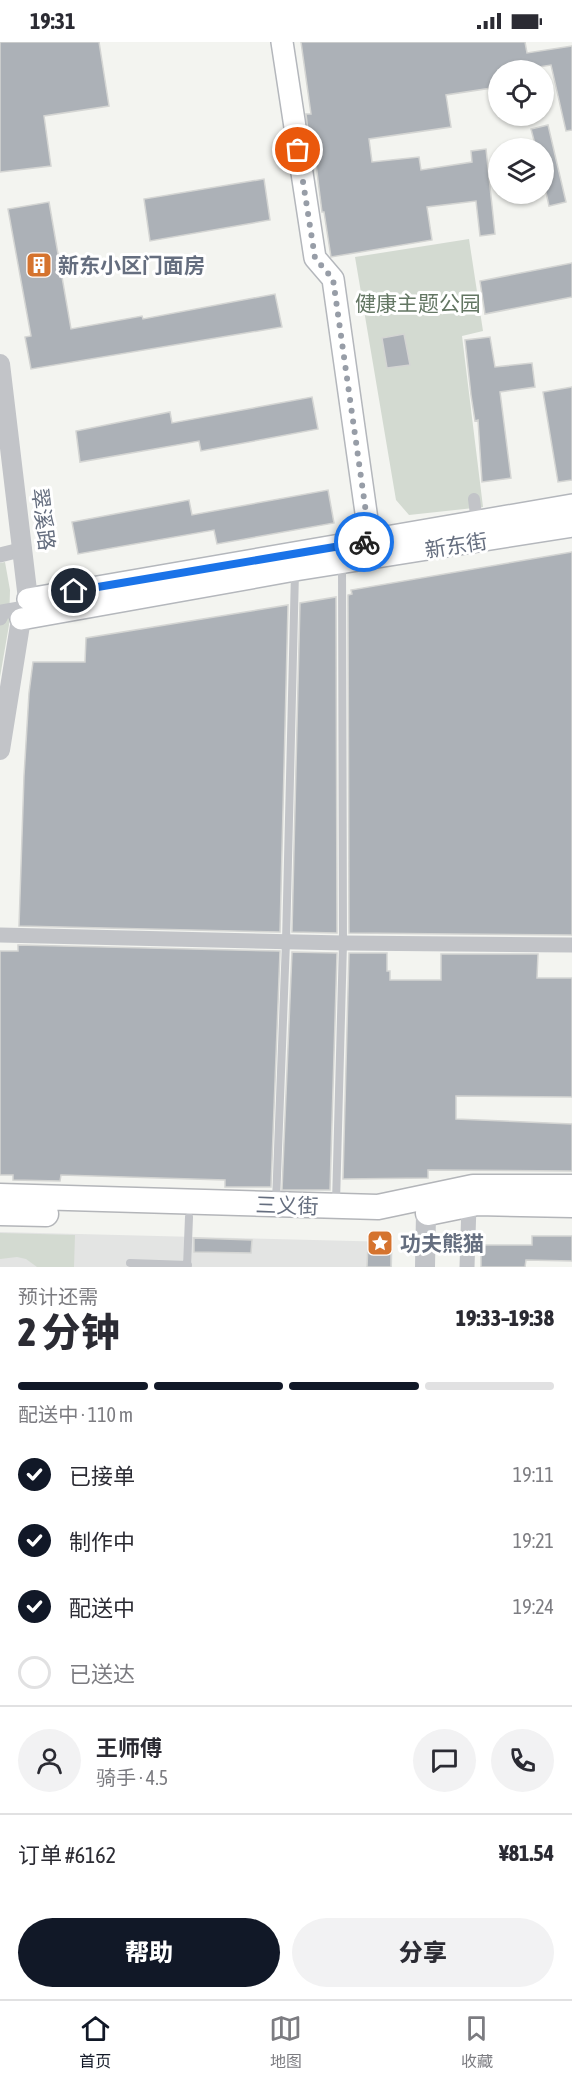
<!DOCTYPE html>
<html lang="zh">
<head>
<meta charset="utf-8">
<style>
	:root { --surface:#fff; --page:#f2f2f3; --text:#2b2b33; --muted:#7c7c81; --line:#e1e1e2; --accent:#111827 }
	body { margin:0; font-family:"Asap Condensed","Noto Sans SC",sans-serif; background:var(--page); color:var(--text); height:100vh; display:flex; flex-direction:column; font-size:22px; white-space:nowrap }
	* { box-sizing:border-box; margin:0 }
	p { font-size:20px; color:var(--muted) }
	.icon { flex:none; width:33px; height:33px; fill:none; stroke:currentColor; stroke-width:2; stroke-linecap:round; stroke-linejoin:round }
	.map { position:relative; height:1225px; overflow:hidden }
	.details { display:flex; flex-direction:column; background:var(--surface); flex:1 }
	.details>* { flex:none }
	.controls { position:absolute; left:488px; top:18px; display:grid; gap:12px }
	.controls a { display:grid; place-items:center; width:66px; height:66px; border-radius:50%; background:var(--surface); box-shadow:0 2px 4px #0004; font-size:30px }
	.pin { position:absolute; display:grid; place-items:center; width:51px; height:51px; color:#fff; margin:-26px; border:3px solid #fff; border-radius:50%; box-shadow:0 2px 6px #0007 }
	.courier { position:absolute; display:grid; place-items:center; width:60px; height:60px; margin:-30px; border:4px solid #1a73e8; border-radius:50%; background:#fff; color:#222; box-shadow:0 2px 8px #0007 }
	.headline em { font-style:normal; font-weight:800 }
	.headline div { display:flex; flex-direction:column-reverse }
	.headline { display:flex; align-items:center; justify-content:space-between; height:102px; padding:0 18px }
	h1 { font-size:39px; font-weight:800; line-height:45px }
	.bar { display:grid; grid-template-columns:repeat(4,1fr); gap:9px 6px; align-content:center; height:72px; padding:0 18px }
	.bar i { height:8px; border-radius:4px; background:var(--line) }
	.bar .selected { background:var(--accent) }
	.bar p { grid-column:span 4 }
	.line { display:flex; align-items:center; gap:15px; padding:0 18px; border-top:2px solid var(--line) }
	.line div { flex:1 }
	.round { display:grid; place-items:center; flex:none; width:63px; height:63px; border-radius:32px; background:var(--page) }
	ol { padding:0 18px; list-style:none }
	li { display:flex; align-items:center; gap:18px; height:66px }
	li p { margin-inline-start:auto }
	li .icon { padding:6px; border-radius:50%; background:var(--accent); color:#fff; stroke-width:4 }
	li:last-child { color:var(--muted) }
	li i { width:33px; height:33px; border:3px solid var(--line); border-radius:50% }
	.button { display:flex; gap:12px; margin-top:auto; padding:12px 18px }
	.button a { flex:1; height:69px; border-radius:36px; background:var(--accent); color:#fff; font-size:24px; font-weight:800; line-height:69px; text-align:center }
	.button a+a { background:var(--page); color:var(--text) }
	.status { display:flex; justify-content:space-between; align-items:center; height:42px; padding:0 30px; background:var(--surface); direction:ltr }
	.status svg { height:16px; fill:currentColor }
	.menu { display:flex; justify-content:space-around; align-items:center; height:84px; border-top:2px solid var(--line); background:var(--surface); font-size:16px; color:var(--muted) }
	.menu a { display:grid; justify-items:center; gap:3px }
	.menu .selected { color:var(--accent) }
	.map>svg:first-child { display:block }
</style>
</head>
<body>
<div class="status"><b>19:31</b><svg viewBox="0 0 49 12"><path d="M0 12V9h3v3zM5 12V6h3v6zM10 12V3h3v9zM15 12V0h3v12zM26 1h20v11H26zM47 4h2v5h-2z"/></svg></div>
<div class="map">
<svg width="572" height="1225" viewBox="0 0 572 1225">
	<rect width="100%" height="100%" fill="#f3f4f0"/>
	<!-- built -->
	<path fill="#e3e4e3" d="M 0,1190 L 393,1200 L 392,1225 L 0,1225 Z"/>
	<!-- green -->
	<path fill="#d3dad1" d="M 469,197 L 483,289 L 462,294 L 483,465 L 409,473 L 396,458 L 355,215 Z
		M 5,520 L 10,548 L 9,583 L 0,635 L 0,521 Z
		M 0,1191 L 75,1193 L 74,1225 L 37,1225 L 26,1217 L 17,1215 L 0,1217 Z"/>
	<!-- building -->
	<path fill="#acb1b7" stroke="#d4d5d3" stroke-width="1.5" d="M 0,0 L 99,0 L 109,64 L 44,74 L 51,124 L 0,130 Z
		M 301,0 L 525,0 L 527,11 L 572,4 L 572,88 L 566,89 L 551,23 L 519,28 L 498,28 L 498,45 L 446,53 L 451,85 L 369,97 L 372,120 L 419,115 L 421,128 L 472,120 L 471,109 L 486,107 L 495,192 L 480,194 L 476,159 L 427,165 L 432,198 L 331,215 L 324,170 L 322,170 L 313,98 L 311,89 L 308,89 L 306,72 L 311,72 Z
		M 548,83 L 566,160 L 549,164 L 543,137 L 543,106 L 536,106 L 531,87 Z
		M 264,137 L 270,178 L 150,199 L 144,157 Z
		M 49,160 L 71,287 L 142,274 L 143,277 L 275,252 L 282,285 L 31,327 L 25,295 L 31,294 L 8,167 Z
		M 572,221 L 572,255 L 485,272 L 480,239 Z
		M 404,292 L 410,323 L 387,326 L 382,296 Z
		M 490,295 L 495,325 L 532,321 L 535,345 L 500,350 L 511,436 L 482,440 L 478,378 L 475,379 L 471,353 L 465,298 Z
		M 572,345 L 572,438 L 558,440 L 543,350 Z
		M 312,355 L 318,387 L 201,409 L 199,399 L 80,420 L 76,389 L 170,370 L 172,381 Z
		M 328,448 L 334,481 L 217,502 L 214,488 L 78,512 L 72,480 L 189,458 L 192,473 Z
		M 572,510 L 572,893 L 349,891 L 348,553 L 352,552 L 351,548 Z
		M 336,555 L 337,891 L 292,890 L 300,561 Z
		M 288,563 L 280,890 L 19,884 L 24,734 L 29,651 L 33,620 L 85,620 L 86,596 Z
		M 18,903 L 280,909 L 271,1145 L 225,1145 L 225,1138 L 61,1133 L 60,1139 L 13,1138 L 13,1133 L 0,1133 L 0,909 L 18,909 Z
		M 292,910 L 337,911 L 330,1148 L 282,1148 Z
		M 349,911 L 387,911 L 387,929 L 390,929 L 390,938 L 441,938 L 441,912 L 538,912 L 537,936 L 572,936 L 572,1055 L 456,1054 L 456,1077 L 572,1082 L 572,1129 L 428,1128 L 428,1136 L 343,1137 Z
		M 532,1194 L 572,1194 L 572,1219 L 526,1218 L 525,1225 L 481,1225 L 481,1203 L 532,1203 Z
		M 194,1196 L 252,1198 L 251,1211 L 194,1210 Z
		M 368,1201 L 391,1201 L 391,1225 L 367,1225 Z"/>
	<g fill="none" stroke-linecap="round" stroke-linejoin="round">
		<!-- secondary casing -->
		<g stroke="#b4b7bc" stroke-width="24">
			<path id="secondary" d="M 282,0 L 315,216 L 333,237 L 372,513
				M 28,557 L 572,463
				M 21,577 L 295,528 L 572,484"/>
		</g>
		<!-- primary casing -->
		<g stroke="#b3b5b9" stroke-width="27">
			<path id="primary" d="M 0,1154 L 378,1165 L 473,1145 L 572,1145
				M 0,1171 L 46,1172
				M 428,1171 L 477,1161 L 572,1163"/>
		</g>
		<!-- service -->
		<path stroke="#c2c4c8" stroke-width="8" d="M 276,1160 L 286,900 L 295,530
			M 336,1161 L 343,901 L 342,522
			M 130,1221 L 188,1223
			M 187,1225 L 189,1175"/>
		<!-- pedestrian -->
		<path stroke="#c2c4c8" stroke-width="12" d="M 474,457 L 477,480"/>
		<!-- minor -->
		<path stroke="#c2c4c8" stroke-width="15" d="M 0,513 L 24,507
			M 0,576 L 2,570 L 25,566
			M 0,893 L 343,901 L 572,903
			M 467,1225 L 469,1163"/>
		<!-- tertiary -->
		<path stroke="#c2c4c8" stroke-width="20" d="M 0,322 L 28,557 L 21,577 L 0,708
			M 425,1225 L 426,1172"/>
		<!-- secondary -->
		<use href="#secondary" stroke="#fff" stroke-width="21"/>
		<!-- primary -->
		<use href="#primary" stroke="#fff" stroke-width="24"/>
	</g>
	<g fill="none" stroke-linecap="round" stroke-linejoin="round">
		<!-- done -->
		<path stroke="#979da7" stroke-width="6" stroke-dasharray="0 10.8" d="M 298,108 L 315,216 L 333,237 L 370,499 L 364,500"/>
		<!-- route -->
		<path stroke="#1a73e8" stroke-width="8" d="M 74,549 L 364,500"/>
	</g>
	<!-- icons -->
	<defs>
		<g id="building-square" transform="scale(1.35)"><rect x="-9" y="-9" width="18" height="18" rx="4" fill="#d5732e" stroke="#fff"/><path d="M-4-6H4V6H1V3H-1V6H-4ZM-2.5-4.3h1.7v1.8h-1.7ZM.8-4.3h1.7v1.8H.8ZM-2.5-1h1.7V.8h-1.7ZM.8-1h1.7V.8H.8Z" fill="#fff"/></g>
		<g id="sight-square" transform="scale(1.35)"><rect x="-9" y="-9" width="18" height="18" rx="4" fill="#d5732e" stroke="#fff"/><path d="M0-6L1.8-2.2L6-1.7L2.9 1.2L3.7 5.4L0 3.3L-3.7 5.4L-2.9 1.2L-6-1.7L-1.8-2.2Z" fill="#fff"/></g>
	</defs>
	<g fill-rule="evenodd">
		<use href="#building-square" x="39" y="223"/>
		<use href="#sight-square" x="380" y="1201"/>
	</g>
	<g text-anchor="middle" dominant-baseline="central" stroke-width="6" stroke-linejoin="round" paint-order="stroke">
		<!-- poi labels -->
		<g font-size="21" font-weight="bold" fill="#656e7f" stroke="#fff" text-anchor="start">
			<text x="58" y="223">新东小区门面房</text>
			<text x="400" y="1201">功夫熊猫</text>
		</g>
		<!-- park labels -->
		<g font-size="21" fill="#637663" stroke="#fff">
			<text x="418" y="261">健康主题公园</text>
		</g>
		<!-- street labels -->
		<g font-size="21" fill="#656e7f" stroke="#fff">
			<text transform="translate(44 477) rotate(83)">翠溪路</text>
			<text transform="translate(456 503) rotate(-9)">新东街</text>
			<text transform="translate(287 1163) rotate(2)">三义街</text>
		</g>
	</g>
</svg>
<div class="controls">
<a><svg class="icon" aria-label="locate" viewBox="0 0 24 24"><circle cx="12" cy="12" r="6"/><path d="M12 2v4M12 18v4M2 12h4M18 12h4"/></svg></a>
<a><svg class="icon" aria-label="layers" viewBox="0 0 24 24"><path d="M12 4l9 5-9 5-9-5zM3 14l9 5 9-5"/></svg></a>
</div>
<div class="pin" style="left:298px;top:108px;background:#ea580c"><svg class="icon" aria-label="bag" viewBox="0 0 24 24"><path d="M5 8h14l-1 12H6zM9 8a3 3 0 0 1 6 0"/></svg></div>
<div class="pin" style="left:74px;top:549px;background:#1f2937"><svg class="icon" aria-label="home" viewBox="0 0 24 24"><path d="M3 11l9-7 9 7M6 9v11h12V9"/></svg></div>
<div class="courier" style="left:364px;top:500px"><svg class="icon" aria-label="bike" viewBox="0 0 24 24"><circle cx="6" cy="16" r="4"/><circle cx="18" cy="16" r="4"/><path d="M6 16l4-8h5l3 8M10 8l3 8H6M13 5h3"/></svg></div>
</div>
<section class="details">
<div class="headline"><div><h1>2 分钟</h1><p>预计还需</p></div><em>19:33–19:38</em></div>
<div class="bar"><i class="selected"></i><i class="selected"></i><i class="selected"></i><i></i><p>配送中 · 110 m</p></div>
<ol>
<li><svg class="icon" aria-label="check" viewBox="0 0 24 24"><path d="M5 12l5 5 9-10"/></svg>已接单<p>19:11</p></li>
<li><svg class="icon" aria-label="check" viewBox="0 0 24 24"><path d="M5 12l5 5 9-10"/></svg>制作中<p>19:21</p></li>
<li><svg class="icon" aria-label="check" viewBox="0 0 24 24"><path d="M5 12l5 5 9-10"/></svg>配送中<p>19:24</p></li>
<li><i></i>已送达</li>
</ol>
<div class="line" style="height:108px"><a class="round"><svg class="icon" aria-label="person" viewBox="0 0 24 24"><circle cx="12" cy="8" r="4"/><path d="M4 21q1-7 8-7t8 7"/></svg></a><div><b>王师傅</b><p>骑手 · 4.5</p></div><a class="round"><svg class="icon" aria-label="chat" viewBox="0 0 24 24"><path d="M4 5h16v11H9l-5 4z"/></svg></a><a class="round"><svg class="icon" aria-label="phone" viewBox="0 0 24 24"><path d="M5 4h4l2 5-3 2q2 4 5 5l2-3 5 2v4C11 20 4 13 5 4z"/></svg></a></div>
<div class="line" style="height:78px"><div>订单 #6162</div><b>¥81.54</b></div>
<div class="button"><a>帮助</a><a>分享</a></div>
</section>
<nav class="menu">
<a class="selected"><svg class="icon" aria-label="home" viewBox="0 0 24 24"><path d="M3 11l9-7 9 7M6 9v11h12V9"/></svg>首页</a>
<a><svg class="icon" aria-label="map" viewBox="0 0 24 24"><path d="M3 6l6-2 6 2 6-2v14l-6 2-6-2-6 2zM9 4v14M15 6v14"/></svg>地图</a>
<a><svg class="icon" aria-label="saved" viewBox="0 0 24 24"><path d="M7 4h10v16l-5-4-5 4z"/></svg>收藏</a>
</nav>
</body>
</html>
